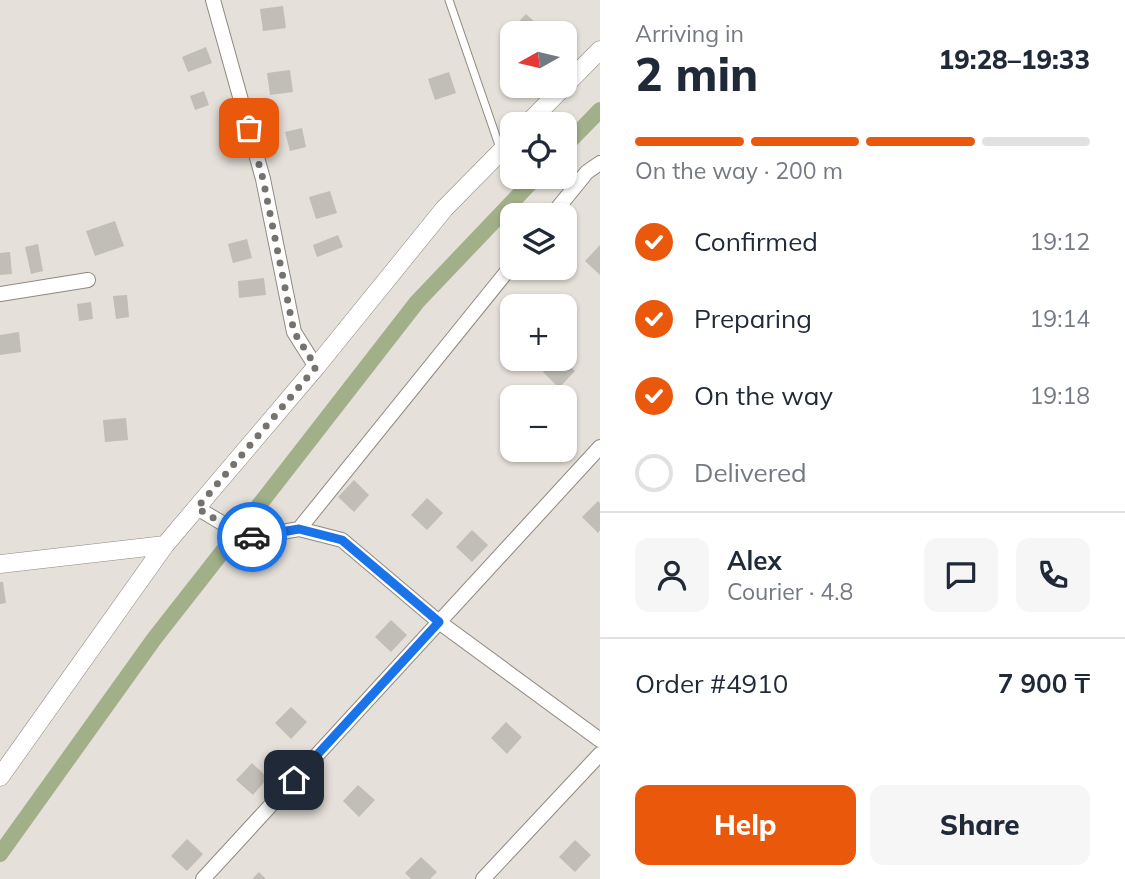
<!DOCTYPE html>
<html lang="en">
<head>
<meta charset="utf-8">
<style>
	:root { --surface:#fff; --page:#f6f6f7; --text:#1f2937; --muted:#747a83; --line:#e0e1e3; --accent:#ea580c }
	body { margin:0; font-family:Mulish,sans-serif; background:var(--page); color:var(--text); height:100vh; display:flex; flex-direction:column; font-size:26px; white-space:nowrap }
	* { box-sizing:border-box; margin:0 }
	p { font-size:23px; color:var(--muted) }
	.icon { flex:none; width:38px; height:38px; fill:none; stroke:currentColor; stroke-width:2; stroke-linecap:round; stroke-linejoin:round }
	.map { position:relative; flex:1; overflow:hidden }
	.side { display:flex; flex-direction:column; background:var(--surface); width:525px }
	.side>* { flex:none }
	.needle { width:46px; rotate:262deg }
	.controls { position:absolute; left:500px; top:21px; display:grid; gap:14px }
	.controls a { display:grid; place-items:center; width:77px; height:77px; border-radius:14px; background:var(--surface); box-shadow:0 2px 5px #0004; font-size:35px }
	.pin { position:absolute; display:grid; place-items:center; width:60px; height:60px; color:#fff; margin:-30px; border-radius:14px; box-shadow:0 4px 10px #0006 }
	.courier { position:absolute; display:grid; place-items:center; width:70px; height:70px; margin:-35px; border:5px solid #1a73e8; border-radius:50%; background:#fff; color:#222; box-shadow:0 2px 9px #0007 }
	.head em { font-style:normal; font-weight:800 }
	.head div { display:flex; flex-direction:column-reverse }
	.head { display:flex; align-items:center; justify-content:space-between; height:119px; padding:0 35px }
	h1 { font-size:46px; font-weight:800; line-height:52px }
	.bar { display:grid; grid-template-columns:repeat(4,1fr); gap:10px 7px; align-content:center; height:84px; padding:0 35px }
	.bar i { height:9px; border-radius:5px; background:var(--line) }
	.bar .current { background:var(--accent) }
	.bar p { grid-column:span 4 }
	.line { display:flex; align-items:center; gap:18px; padding:0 35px; border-top:2px solid var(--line) }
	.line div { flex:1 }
	.round { display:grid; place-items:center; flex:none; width:74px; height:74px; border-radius:14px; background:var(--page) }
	ol { padding:0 35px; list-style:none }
	li { display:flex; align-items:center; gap:21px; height:77px }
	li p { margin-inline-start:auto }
	li .icon { padding:7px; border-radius:50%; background:var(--accent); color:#fff; stroke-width:4 }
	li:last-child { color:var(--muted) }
	li i { width:38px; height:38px; border:4px solid var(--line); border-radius:50% }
	.button { display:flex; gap:14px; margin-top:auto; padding:14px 35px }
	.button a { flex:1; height:80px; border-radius:14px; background:var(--accent); color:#fff; font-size:28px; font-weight:800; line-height:80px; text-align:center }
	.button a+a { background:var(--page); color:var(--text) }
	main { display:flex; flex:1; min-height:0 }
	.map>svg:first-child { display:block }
</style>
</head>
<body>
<main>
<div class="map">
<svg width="600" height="879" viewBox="0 0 600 879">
	<rect width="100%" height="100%" fill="#e5e0d9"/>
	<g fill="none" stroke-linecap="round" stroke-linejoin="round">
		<!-- canal -->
		<path stroke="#a2b089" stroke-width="16" d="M 565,146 L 600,110
			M 246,522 L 417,302 L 536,177
			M 0,854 L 154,639 L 230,542"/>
	</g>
	<!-- building -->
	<path fill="#c0beb6" d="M 283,6 L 286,28 L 263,31 L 260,9 Z
		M 526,14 L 542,29 L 538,33 L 513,33 L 510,31 Z
		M 206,47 L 212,63 L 188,72 L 182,57 Z
		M 290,70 L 293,92 L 270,95 L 267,73 Z
		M 449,72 L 456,93 L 435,100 L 428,79 Z
		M 204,91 L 209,105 L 195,110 L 190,96 Z
		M 302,128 L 306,147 L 290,151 L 285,132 Z
		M 330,191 L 337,213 L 316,219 L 309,197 Z
		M 115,221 L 124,246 L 95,256 L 86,231 Z
		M 338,235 L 343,247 L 317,257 L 313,245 Z
		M 247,239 L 252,258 L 233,263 L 228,244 Z
		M 38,244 L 43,271 L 31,274 L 25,247 Z
		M 600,245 L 600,275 L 585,261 Z
		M 10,252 L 12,274 L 0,275 L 0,253 Z
		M 264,278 L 266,295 L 239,298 L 238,281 Z
		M 127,295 L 129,317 L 116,319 L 113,296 Z
		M 91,302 L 93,319 L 79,321 L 77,304 Z
		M 19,332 L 21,352 L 0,355 L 0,335 Z
		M 556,359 L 562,359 L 575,371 L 559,388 L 543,372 Z
		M 126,418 L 128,440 L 105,442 L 103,420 Z
		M 354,480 L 369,495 L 354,512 L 338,497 Z
		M 427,498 L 443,513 L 427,530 L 411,515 Z
		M 598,501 L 600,503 L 600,530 L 598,533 L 582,517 Z
		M 472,530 L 488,545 L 472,562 L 456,547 Z
		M 0,582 L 3,582 L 6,603 L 0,604 Z
		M 391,620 L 407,635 L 391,652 L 375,637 Z
		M 291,707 L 307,722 L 291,739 L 275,723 Z
		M 506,722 L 522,737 L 507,754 L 491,738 Z
		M 252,763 L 268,778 L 253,795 L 236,780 Z
		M 358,785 L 375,800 L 359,817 L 343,801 Z
		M 187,839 L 203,854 L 187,871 L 171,856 Z
		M 575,840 L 591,855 L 575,872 L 559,857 Z
		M 421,857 L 437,872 L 430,879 L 411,879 L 405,873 Z
		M 259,872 L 266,879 L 252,879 Z"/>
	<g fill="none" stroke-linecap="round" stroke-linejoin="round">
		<!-- service casing -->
		<g stroke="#8e8982" stroke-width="9">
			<path id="service" d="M 449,0 L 500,148"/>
		</g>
		<!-- minor casing -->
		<g stroke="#8e8982" stroke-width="16">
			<path id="minor" d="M 213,0 L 263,179 L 294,332 L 316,367
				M 552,215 L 587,172 L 600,163
				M 0,294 L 88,280
				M 197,508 L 247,538 L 299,529 L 342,540 L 439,622 L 600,740
				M 299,529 L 513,264
				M 203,879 L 600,447
				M 483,879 L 600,754"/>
		</g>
		<!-- tertiary casing -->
		<g stroke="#8e8982" stroke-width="19">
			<path id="tertiary" d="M 527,124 L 600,50
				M 0,564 L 165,545
				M 0,777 L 165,545 L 316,367 L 444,209 L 513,139"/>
		</g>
		<!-- service -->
		<use href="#service" stroke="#fff" stroke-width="7"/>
		<!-- minor -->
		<use href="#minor" stroke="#fff" stroke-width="14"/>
		<!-- tertiary -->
		<use href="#tertiary" stroke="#fff" stroke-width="18"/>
	</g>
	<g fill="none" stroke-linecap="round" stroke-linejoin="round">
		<!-- done -->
		<path stroke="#76736e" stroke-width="7" stroke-dasharray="0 12.6" d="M 249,128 L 263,179 L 294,332 L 316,367 L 197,508 L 247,538 L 252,537"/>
		<!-- route -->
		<path stroke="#1a73e8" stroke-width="9" d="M 252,537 L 299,529 L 342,540 L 439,622 L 294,780"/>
	</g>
</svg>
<div class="controls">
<a><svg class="needle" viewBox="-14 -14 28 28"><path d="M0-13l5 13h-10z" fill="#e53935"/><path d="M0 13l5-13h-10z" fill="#747a83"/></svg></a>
<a><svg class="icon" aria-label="locate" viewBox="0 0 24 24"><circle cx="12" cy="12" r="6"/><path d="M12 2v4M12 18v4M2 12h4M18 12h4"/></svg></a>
<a><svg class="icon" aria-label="layers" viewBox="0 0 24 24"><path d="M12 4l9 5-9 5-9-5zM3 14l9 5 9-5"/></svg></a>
<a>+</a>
<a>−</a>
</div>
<div class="pin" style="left:249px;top:128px;background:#ea580c"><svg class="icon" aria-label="bag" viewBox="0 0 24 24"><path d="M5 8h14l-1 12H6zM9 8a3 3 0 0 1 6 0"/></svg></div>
<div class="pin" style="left:294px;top:780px;background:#1f2937"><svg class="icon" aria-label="home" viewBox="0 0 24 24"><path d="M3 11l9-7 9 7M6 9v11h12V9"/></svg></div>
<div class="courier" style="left:252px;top:537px"><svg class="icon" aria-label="car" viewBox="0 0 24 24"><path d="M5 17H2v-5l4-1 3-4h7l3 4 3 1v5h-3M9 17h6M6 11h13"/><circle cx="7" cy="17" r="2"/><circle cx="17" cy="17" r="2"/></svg></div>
</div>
<section class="side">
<div class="head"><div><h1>2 min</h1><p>Arriving in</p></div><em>19:28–19:33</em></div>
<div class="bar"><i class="current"></i><i class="current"></i><i class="current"></i><i></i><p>On the way · 200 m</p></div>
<ol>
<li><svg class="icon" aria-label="check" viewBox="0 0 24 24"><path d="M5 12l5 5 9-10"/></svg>Confirmed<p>19:12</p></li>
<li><svg class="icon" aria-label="check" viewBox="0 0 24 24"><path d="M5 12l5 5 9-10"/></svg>Preparing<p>19:14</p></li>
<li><svg class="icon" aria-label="check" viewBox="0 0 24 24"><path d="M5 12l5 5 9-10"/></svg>On the way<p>19:18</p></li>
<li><i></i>Delivered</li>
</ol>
<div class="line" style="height:126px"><a class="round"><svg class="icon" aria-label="person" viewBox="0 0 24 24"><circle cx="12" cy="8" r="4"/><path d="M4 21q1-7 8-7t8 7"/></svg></a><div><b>Alex</b><p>Courier · 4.8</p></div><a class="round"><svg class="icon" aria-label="chat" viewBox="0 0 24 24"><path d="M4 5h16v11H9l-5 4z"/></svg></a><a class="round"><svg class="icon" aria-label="phone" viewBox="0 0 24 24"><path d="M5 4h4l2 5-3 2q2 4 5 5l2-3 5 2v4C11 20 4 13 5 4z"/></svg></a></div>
<div class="line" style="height:91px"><div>Order #4910</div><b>7 900 ₸</b></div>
<div class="button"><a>Help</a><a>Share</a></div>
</section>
</main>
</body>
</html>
